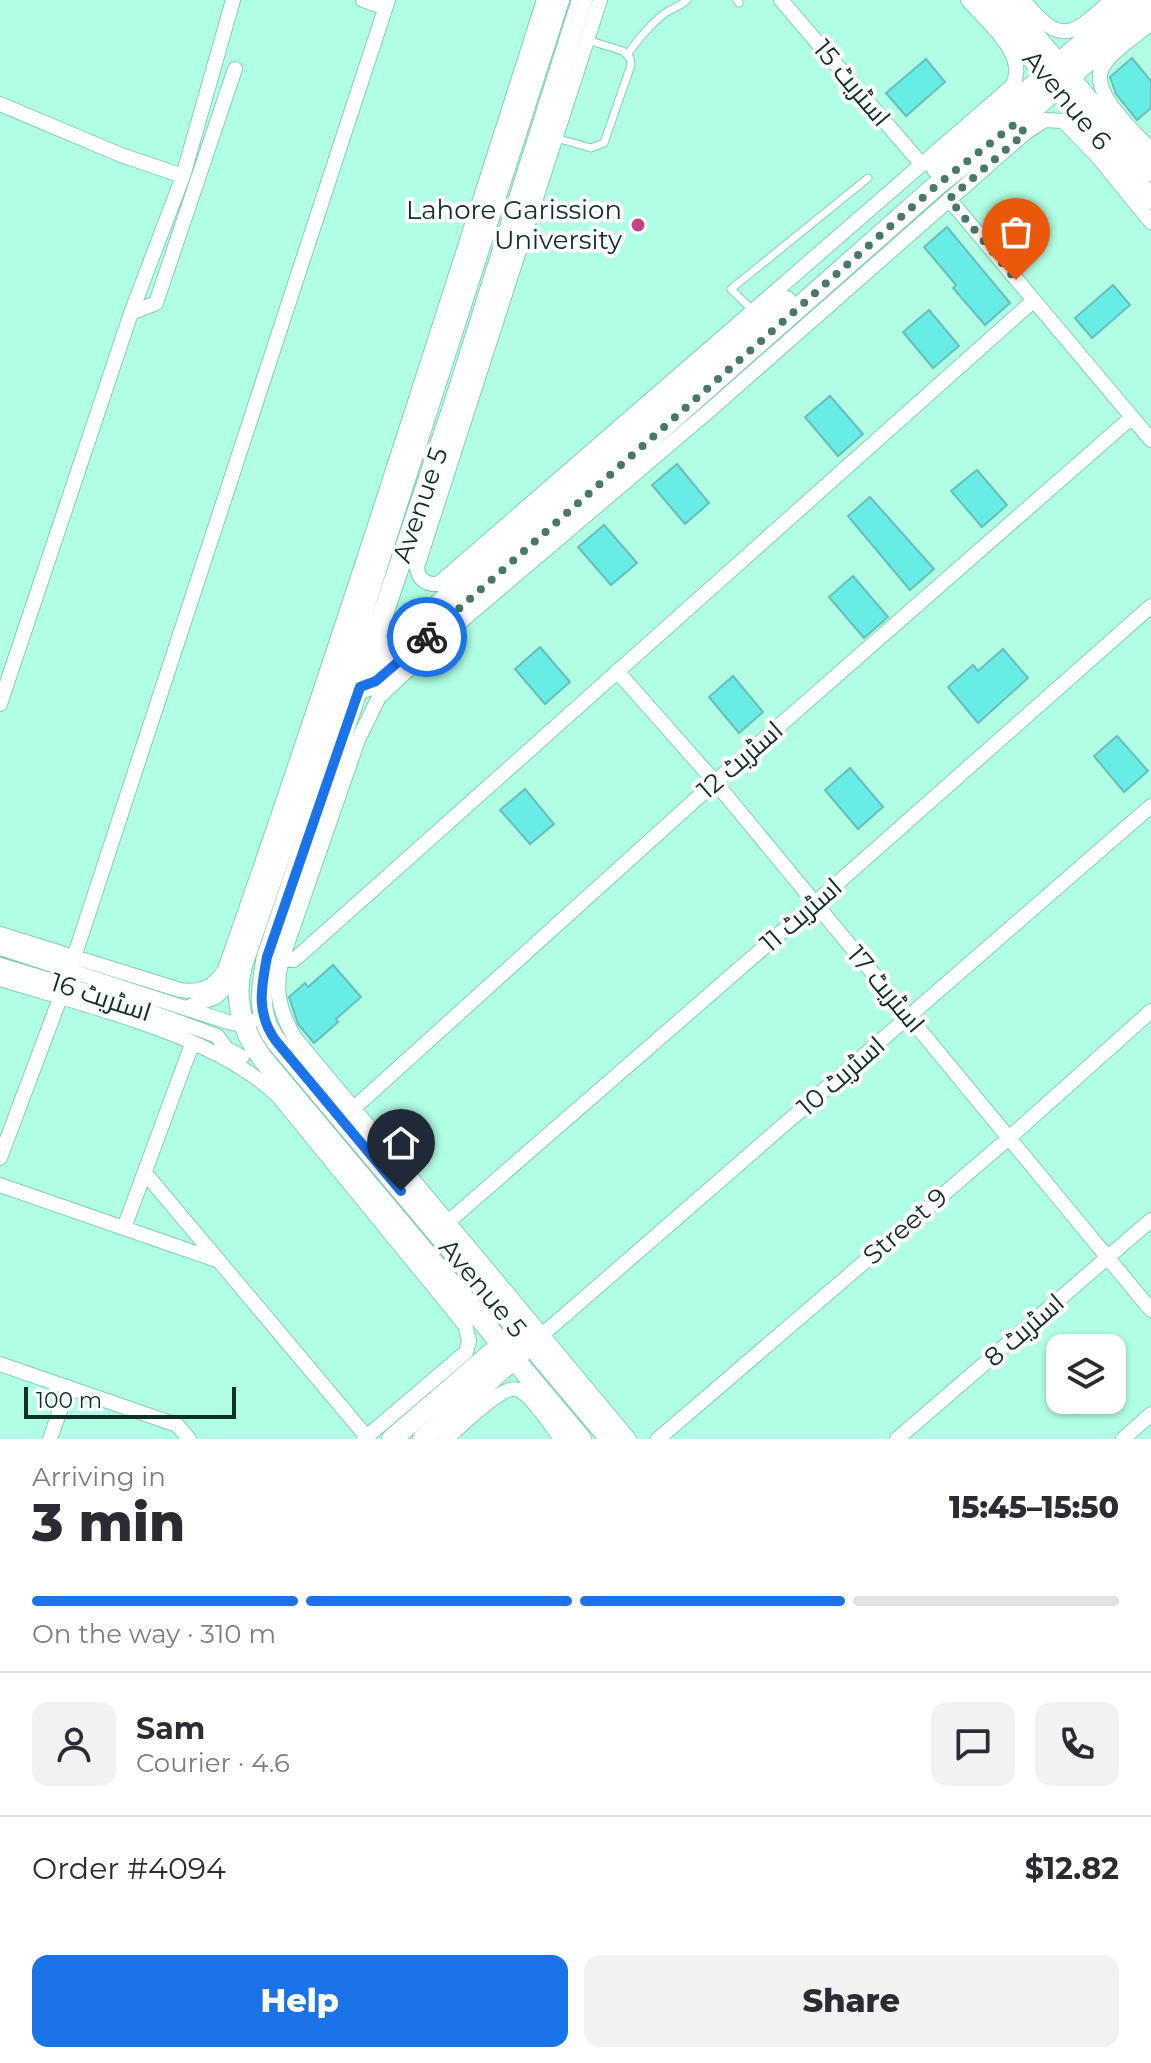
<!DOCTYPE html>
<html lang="en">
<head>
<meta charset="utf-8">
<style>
	:root { --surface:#fff; --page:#f2f2f3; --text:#2b2b33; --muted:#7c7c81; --line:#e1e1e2; --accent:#1a73e8 }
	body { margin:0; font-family:Montserrat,Cairo,sans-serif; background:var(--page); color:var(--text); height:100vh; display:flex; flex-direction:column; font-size:30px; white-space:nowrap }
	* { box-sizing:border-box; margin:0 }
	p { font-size:26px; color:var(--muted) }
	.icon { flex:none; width:44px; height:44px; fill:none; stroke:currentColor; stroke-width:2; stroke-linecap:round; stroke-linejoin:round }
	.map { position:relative; height:1439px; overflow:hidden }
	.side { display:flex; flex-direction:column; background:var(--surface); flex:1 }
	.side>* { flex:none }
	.buttons { position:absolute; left:1046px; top:1334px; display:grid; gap:16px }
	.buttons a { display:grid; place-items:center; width:80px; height:80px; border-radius:16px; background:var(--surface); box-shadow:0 2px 6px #0004; font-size:40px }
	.scale { position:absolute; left:24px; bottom:20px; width:212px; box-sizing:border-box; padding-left:8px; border:4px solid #0f3026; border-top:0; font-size:22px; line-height:28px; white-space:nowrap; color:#0f3026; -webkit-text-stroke:6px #fff; paint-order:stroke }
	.pin { position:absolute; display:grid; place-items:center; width:68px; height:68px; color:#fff; margin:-82px -34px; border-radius:50% 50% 50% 0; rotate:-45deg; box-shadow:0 0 8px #0007 }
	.pin .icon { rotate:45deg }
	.courier { position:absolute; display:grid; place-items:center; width:80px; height:80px; margin:-40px; border:6px solid #1a73e8; border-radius:50%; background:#fff; color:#222; box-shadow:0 2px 10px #0007 }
	.overview em { font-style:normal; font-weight:800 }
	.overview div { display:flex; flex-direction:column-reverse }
	.overview { display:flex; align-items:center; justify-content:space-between; height:136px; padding:0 32px }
	h1 { font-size:52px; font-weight:800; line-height:60px }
	.bar { display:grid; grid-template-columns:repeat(4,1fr); gap:12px 8px; align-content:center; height:96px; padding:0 32px }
	.bar i { height:10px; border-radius:6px; background:var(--line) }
	.bar .current { background:var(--accent) }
	.bar p { grid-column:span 4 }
	.line { display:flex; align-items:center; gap:20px; padding:0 32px; border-top:2px solid var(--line) }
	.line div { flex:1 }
	.round { display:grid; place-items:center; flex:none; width:84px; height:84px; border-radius:16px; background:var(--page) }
	.primary-button { display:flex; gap:16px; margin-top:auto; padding:16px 32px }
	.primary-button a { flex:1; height:92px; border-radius:16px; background:var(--accent); color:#fff; font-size:32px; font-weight:800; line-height:92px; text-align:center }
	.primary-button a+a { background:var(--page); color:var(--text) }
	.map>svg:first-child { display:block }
</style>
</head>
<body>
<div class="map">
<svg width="1151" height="1439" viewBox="0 0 1151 1439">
	<rect width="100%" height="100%" fill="#b0fee3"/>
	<!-- building -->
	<path fill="#68ede6" stroke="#68beba" stroke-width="2" d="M 1132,58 L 1151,81 L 1151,108 L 1137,120 L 1116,94 L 1110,77 Z
		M 926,59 L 945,82 L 906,116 L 886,93 Z
		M 947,227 L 1010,303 L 985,325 L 953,288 L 956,285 L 924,247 Z
		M 1113,285 L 1130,305 L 1092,338 L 1075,318 Z
		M 929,310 L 959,346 L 933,368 L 903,332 Z
		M 830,396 L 863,434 L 838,456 L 805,417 Z
		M 677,464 L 709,503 L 685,524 L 652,485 Z
		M 977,470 L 1007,505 L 982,527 L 951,491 Z
		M 870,497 L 934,569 L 910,590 L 848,516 Z
		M 604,525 L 637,563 L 611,585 L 578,547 Z
		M 853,576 L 888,617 L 864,638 L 829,597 Z
		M 540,647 L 570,682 L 545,704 L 515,669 Z
		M 1003,649 L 1028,678 L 978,723 L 948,687 L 973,665 L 978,671 Z
		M 733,676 L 763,712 L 739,733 L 709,697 Z
		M 1117,736 L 1148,771 L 1124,792 L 1094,756 Z
		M 850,768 L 883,807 L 858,829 L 825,790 Z
		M 525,789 L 554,824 L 530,844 L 500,810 Z
		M 333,965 L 361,997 L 336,1019 L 338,1022 L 314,1043 L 298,1024 L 289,997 L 305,983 L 308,987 Z"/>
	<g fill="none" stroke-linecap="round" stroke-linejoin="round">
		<!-- lane casing -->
		<g stroke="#82ceb5" stroke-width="9">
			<path id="lane" d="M 737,0 L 739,3
				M 628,54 C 636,41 657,17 670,10 C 677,7 680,6 687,0
				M 556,138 L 591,148 L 604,143 L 631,65 L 630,58 L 623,51 L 587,40
				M 753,311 L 731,289 L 868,178"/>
		</g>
		<!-- street casing -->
		<g stroke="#82ceb5" stroke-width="16">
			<path id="street" d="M 363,0 L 385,8
				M 600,0 L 417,567 C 418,579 426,585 438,584 L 1012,86 C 1030,56 987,22 968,0
				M 781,0 L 922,165
				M 1023,0 C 1062,47 1071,36 1112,0
				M 1151,23 C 1136,36 1114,49 1103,66 C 1087,91 1136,133 1151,150
				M 0,104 L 121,155 L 183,176
				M 949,199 L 1151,440
				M 131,313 L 156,303 L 235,69
				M 617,671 L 715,782 L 1151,1310
				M 0,704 L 131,313 L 183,176 L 233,0
				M 0,934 L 180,990 C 202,993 214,987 225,969 C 338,648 440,324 544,0
				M 0,948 L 228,1022 L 237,1024 L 251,1021
				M 282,959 L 358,740 L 379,697 L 451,630 L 710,410 L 1025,133 L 1045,120 L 1063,121 L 1097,156 L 1151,222
				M 0,965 L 132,1005 L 201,1030 L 217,1036 L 227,1049 L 242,1057
				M 0,979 C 84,1005 215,1035 278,1096 L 465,1325 L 469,1341 L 466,1352 L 364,1439
				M 188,1007 L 216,997 L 239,975
				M 354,1108 L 715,782 L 1132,417
				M 0,1158 L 65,985 L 388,0
				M 145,1173 L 366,1436
				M 0,1185 L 219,1261
				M 448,1222 L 815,903 L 1151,606
				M 124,1228 L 192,1044
				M 535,1341 L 1151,806
				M 0,1364 L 177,1425 L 189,1439
				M 50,1439 L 68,1387
				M 446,1439 C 459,1428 504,1382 519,1390 C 532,1396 552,1427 561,1439
				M 629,1439 L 295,1038 C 279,1012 274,989 282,959 L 294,960 L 1033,301
				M 658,1439 L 1009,1138 L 1151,1011
				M 897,1439 L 1151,1220
				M 1123,1439 L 1151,1414"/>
		</g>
		<!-- secondary casing -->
		<g stroke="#82ceb5" stroke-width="22">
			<path id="secondary" d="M 559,0 L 340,682 L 242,965 C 233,998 242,1031 262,1058 L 581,1439
				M 582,0 L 455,401 L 267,957 C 261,988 256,1014 276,1041 L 610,1439
				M 983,0 L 1151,199
				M 1005,0 L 1100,114 L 1151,171
				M 937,169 L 1132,0
				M 365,658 L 373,659 L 382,654 L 786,301
				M 354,686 L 366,687 L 376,681 L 937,185 L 1031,111 L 1151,6
				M 392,1439 L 510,1337
				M 423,1439 L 522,1352"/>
		</g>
		<!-- lane -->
		<use href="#lane" stroke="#fff" stroke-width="7"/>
		<!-- street -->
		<use href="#street" stroke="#fff" stroke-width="14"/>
		<!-- secondary -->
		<use href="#secondary" stroke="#fff" stroke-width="20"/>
	</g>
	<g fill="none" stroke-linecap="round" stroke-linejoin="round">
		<!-- done -->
		<path stroke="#477868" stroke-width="8" stroke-dasharray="0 14.4" d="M 427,637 L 937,185 L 1016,123 L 1025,133 L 949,199 L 1016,280"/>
		<!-- route -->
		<path stroke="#1a73e8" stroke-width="10" d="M 401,1191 L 276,1041 C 256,1014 261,988 267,957 L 360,687 L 376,681 L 427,637"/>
	</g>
	<!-- markers -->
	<circle fill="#c44188" stroke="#fff" stroke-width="3" cx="638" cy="225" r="8"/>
	<g text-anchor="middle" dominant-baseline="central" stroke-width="8" stroke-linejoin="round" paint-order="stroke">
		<!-- street labels -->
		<g font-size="26" fill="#0f3026" stroke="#fff">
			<text transform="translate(852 83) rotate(50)">اسٹریٹ 15</text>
			<text transform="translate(1067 100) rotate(50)">Avenue 6</text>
			<text transform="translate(420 505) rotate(-71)">Avenue 5</text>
			<text transform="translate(740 760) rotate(-41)">اسٹریٹ 12</text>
			<text transform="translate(801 915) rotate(-41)">اسٹریٹ 11</text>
			<text transform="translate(886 989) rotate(50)">اسٹریٹ 17</text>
			<text transform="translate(101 997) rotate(18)">اسٹریٹ 16</text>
			<text transform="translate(841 1076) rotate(-41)">اسٹریٹ 10</text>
			<text transform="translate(905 1226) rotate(-41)">Street 9</text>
			<text transform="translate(483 1288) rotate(50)">Avenue 5</text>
			<text transform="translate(1024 1330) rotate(-41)">اسٹریٹ 8</text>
		</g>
		<!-- poi labels -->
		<g font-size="26" fill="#0f3026" stroke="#fff" text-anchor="end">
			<text x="622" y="210">Lahore Garission<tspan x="622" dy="30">University</tspan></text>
		</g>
	</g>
</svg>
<div class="buttons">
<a><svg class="icon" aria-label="layers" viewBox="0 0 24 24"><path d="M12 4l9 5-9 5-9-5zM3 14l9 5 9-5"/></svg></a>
</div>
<div class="scale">100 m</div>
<div class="pin" style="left:1016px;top:280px;background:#ea580c"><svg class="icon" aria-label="bag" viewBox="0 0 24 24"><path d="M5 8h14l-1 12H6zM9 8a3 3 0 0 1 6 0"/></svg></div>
<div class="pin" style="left:401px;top:1191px;background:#1f2937"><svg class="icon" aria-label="home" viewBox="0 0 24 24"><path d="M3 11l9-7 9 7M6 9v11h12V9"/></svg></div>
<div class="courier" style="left:427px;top:637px"><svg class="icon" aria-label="bike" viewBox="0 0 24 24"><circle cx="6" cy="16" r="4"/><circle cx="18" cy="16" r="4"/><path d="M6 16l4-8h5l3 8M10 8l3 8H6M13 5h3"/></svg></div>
</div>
<section class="side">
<div class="overview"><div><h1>3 min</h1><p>Arriving in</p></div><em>15:45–15:50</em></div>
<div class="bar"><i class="current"></i><i class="current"></i><i class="current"></i><i></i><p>On the way · 310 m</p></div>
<div class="line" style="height:144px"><a class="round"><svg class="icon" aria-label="person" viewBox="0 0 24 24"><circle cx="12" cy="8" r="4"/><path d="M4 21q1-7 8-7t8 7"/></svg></a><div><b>Sam</b><p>Courier · 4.6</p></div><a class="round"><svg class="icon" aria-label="chat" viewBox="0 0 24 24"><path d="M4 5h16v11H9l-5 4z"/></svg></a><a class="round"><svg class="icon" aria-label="phone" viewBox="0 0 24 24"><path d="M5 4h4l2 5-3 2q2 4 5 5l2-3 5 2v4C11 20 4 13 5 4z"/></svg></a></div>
<div class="line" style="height:104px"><div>Order #4094</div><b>$12.82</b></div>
<div class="primary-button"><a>Help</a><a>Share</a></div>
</section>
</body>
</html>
